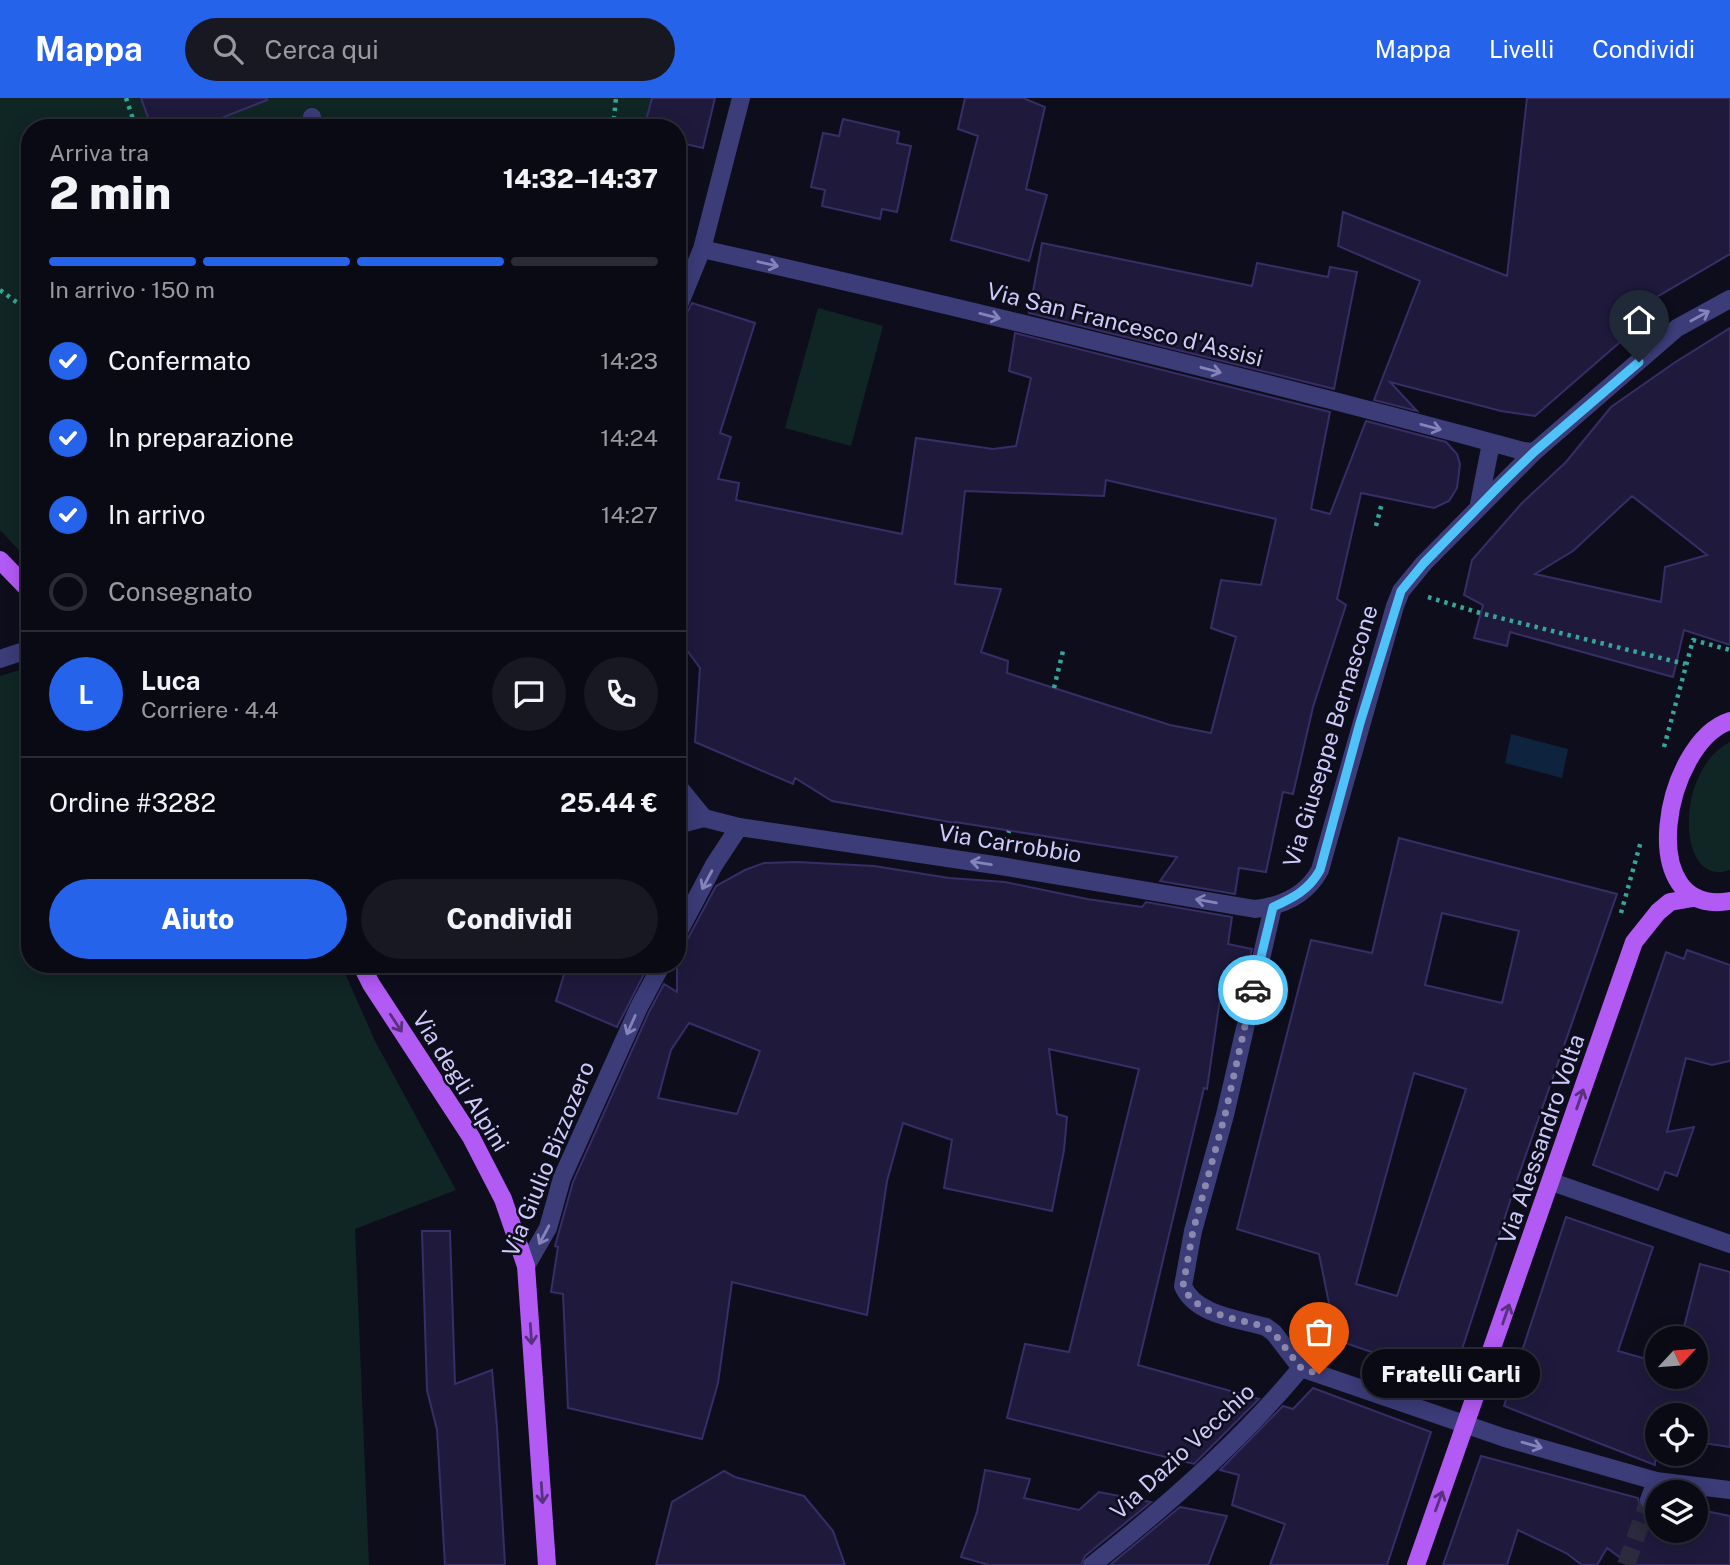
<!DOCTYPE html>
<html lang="it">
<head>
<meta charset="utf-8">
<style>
	:root { --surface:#0a0a15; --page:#181822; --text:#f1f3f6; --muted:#999aa0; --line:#2a2b34; --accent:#2563eb }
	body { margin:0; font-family:"Public Sans",sans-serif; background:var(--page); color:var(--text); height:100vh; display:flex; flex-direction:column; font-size:26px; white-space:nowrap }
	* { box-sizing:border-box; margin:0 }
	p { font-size:23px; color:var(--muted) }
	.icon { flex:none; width:38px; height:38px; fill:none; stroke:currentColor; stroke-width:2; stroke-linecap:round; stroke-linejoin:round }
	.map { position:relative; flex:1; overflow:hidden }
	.panel { position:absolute; left:21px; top:21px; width:665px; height:854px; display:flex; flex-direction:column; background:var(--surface); border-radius:28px; box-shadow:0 4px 18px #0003,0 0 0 2px var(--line) }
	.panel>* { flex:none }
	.needle { width:46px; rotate:64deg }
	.tools { position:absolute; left:1645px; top:1228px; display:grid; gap:14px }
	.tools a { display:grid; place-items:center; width:63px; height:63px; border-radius:50%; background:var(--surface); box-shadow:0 4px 18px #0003,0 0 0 2px var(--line); font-size:35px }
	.pin { position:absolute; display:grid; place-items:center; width:60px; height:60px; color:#fff; margin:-72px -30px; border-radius:50% 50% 50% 0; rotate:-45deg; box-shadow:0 0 7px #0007 }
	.pin .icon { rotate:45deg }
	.courier { position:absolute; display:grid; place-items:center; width:70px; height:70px; margin:-35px; border:5px solid #4fc3f7; border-radius:50%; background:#fff; color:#222; box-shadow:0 2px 9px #0007 }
	.bubble { position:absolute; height:49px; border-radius:24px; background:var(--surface); box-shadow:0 4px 18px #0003,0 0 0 2px var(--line); font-size:23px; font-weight:800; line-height:49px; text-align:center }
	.head em { font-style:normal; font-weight:800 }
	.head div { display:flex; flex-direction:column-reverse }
	.head { display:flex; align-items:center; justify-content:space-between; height:119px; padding:0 28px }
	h1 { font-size:46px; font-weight:800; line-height:52px }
	.bar { display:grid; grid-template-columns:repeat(4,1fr); gap:10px 7px; align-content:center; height:84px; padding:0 28px }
	.bar i { height:9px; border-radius:5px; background:var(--line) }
	.bar .active { background:var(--accent) }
	.bar p { grid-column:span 4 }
	.line { display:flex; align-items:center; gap:18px; padding:0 28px; border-top:2px solid var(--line) }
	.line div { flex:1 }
	.round { display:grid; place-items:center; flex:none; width:74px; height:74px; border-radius:37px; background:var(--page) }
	ol { padding:0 28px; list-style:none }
	li { display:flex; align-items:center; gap:21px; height:77px }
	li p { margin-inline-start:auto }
	li .icon { padding:7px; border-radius:50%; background:var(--accent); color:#fff; stroke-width:4 }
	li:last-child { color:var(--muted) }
	li i { width:38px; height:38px; border:4px solid var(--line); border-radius:50% }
	.button { display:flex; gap:14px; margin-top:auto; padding:14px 28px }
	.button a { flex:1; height:80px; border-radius:42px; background:var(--accent); color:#fff; font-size:28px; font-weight:800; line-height:80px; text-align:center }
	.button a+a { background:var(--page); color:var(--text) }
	header { display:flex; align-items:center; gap:42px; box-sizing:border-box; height:98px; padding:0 35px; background:var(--accent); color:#fff }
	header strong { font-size:33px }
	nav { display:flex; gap:38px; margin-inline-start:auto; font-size:24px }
	.search { width:490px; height:63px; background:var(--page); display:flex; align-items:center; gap:18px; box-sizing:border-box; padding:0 24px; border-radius:38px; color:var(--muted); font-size:26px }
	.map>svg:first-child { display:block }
</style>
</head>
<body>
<header>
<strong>Mappa</strong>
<div class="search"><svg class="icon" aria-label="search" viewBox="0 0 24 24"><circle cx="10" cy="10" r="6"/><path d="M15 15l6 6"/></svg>Cerca qui</div>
<nav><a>Mappa</a><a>Livelli</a><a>Condividi</a></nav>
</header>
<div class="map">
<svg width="1730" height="1467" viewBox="0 0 1730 1467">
	<rect width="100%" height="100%" fill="#0e0d1c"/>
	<!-- green -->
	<path fill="#102624" d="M 0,0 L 651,0 L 644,30 L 30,30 L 30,464 L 0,432 Z
		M 818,210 L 883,228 L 851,348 L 785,330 Z
		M 30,569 L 30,866 L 341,866 L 375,943 L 456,1092 L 355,1131 L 369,1467 L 0,1467 L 0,578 Z
		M 1730,644 L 1730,772 C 1676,791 1674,672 1730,644 Z"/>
	<!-- water -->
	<path fill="#0e233e" d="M 1511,636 L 1568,651 L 1562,680 L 1505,665 Z"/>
	<!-- building -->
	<path fill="#1f1a3c" stroke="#362e66" stroke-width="2" fill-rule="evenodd" d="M 141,0 L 267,0 L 267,2 L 196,30 L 152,30 Z
		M 652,0 L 715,0 L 703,50 L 677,44 L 677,30 L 644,30 Z
		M 965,0 L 1023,0 L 1045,9 L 1026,91 L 1047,97 L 1029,163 L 951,142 L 978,38 L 958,31 Z
		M 1527,0 L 1730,0 L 1730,156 L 1621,220 L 1627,222 L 1627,238 L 1535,318 L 1501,313 L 1390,284 L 1417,313 L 1374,302 L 1420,183 L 1338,148 L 1343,114 L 1507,178 Z
		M 843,21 L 899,34 L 897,45 L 911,48 L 897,114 L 882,111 L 880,121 L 822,108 L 825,92 L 811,89 L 823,35 L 839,38 Z
		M 1042,145 L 1252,188 L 1257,165 L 1328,179 L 1330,169 L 1357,174 L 1334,291 L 1029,215 Z
		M 692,205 L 755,225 L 720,335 L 731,339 L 718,381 L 739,385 L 736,402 L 902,436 L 916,340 L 993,351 L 1016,348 L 1031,280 L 1009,273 L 1015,235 L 1330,314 L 1311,411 L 1330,416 L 1366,323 L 1446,344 L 1457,356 L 1460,366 L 1457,390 L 1449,403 L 1434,410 L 1361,395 L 1337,501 L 1346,507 L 1313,609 L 1293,696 L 1283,694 L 1266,774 L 1239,770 L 1235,796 L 1160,783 L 1177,759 L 955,724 L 955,725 L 832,703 L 795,680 L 793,686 L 695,644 L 700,570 L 677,539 L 677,223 L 684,221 ZM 1106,382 L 1276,421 L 1261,487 L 1221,482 L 1211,530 L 1236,539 L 1211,635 L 1170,627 L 1007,575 L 1008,563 L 981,554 L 1001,491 L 955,486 L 965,393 L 1104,398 Z
		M 1730,230 L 1730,547 L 1684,532 L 1673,579 L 1510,534 L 1507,548 L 1474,540 L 1483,507 L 1464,497 L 1472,462 L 1522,405 L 1566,364 L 1611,309 L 1674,265 ZM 1632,398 L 1707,457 L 1665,469 L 1661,504 L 1535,476 L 1573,453 Z
		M 1399,740 L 1617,796 L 1515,1088 L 1452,1282 L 1340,1243 L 1338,1250 L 1319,1156 L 1237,1131 L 1311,842 L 1372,855 ZM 1442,815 L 1519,833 L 1502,905 L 1425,887 ZM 1414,975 L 1466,991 L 1397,1198 L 1356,1186 Z
		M 797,764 L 874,768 L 949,780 L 1005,784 L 1087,801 L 1142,809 L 1146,804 L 1232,819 L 1228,846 L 1252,851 L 1246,877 L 1224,873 L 1207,991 L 1204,990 L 1138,1267 L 1259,1301 L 1194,1366 L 1007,1320 L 1025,1246 L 1069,1254 L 1139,971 L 1049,951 L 1057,1016 L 1067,1019 L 1064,1052 L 1052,1113 L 944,1090 L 952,1042 L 903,1025 L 887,1083 L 867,1217 L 732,1184 L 718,1285 L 702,1341 L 568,1310 L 563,1196 L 551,1194 L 558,1149 L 555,1148 L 573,1084 L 649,914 L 664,886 L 677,894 L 677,848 L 687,842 L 716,788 L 745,772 L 764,765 ZM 689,925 L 760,953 L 737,1016 L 658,1000 L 671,952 Z
		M 1687,852 L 1730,867 L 1730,963 L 1712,967 L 1686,960 L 1667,1034 L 1694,1029 L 1677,1078 L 1665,1074 L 1658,1092 L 1593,1067 L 1666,854 L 1684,861 Z
		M 567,866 L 631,866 L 645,874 L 617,929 L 556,903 Z
		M 1566,1119 L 1653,1149 L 1618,1253 L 1657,1264 L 1657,1279 L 1696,1279 L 1696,1241 L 1681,1241 L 1700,1166 L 1730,1174 L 1730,1349 L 1696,1344 L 1696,1318 L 1657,1318 L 1655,1367 L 1504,1308 Z
		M 422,1133 L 450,1133 L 455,1286 L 492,1272 L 497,1329 L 505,1467 L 445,1467 L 437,1332 L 427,1292 Z
		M 1313,1290 L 1431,1334 L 1387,1467 L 1270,1467 L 1285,1426 L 1232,1407 L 1239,1377 L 1220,1372 L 1283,1308 L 1293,1311 Z
		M 1481,1358 L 1638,1400 L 1640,1409 L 1644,1412 L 1652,1413 L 1657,1410 L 1657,1433 L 1696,1433 L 1696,1411 L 1730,1418 L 1730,1467 L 1630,1467 L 1607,1450 L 1597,1467 L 1582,1467 L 1566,1455 L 1518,1432 L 1507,1467 L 1443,1467 Z
		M 985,1372 L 1030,1381 L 1024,1400 L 1079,1412 L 1099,1394 L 1151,1404 L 1085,1458 L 1081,1467 L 989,1467 L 961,1459 L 977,1414 Z
		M 724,1373 L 735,1379 L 804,1398 L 833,1433 L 845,1467 L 656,1467 L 672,1404 Z
		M 1180,1409 L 1227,1418 L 1208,1467 L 1110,1467 Z"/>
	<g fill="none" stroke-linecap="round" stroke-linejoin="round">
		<!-- minor-tunnel -->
		<path stroke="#2b2a3e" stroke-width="18" stroke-dasharray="18 9" stroke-linecap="butt" d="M 1626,1467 L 1649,1402"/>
		<!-- path -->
		<path stroke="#35a699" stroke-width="4.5" stroke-dasharray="3.5 5" stroke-linecap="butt" d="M 126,0 L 136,30
			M 613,30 L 616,0
			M 0,192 L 19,206 L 30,208
			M 1376,428 L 1382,405
			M 1428,499 L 1480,515 L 1685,566
			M 1054,590 L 1063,553
			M 1664,649 L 1693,542 L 1730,552
			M 1006,743 L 1009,733
			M 1621,815 L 1641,743"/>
		<!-- minor -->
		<path stroke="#3b3c78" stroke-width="18" d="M 312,19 L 315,30
			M 702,151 C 977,213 1251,279 1523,353 L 1534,354
			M 677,212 L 702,151 L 741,0
			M 1479,406 L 1491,345
			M 0,561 L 30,551
			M 677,687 L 704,720 L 739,729 L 1001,768 L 1255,811 C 1282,808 1306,798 1320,772 L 1395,508 L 1401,493 L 1424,465 L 1534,354 L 1677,230 L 1730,201
			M 677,727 L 704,720
			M 1273,809 L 1225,1017 L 1193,1133 L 1183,1188 C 1195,1217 1239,1221 1266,1229 L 1274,1235 L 1301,1270
			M 677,837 L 714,767 L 739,729
			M 1552,1084 L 1730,1146
			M 526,1168 L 548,1130 L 562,1080 L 639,909 L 662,866
			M 1301,1270 L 1505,1340 L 1656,1383 L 1730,1392
			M 1649,1402 L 1656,1383
			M 1092,1467 C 1167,1408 1240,1344 1301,1270"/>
		<!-- major -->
		<path stroke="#b25af4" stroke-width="18" d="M 0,462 L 30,493
			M 1730,623 C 1664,644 1632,820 1730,803
			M 361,866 L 371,886 L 471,1039 L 503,1101 L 526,1168 L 547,1467
			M 1416,1467 L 1634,844 L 1658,814 L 1670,804 L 1693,800"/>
	</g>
	<!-- one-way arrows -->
	<defs><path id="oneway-shaft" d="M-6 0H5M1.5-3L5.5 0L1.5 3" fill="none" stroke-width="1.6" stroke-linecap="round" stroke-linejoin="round" transform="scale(1.75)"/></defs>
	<g stroke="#8484ba">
		<use href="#oneway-shaft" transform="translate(768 166) rotate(13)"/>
		<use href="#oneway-shaft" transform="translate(990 218) rotate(14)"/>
		<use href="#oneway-shaft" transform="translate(1700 218) rotate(-29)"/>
		<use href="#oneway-shaft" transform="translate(1211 272) rotate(15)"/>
		<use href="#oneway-shaft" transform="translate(1431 329) rotate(15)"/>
		<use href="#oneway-shaft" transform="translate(981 765) rotate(-171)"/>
		<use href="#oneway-shaft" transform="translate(707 782) rotate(118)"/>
		<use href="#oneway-shaft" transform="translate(1206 803) rotate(-170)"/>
		<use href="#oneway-shaft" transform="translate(631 927) rotate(114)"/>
		<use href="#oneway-shaft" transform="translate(544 1137) rotate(118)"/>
		<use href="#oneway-shaft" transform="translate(1532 1347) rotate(16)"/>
	</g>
	<g stroke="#58307d">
		<use href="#oneway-shaft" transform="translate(396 925) rotate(57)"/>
		<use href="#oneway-shaft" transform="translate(1580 1001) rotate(-71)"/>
		<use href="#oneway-shaft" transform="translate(1506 1216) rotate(-71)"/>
		<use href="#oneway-shaft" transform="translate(531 1236) rotate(86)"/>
		<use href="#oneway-shaft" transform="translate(542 1395) rotate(86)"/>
		<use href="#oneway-shaft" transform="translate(1439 1403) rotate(-70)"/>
	</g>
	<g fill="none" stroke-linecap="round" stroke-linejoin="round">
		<!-- done -->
		<path stroke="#8b88ae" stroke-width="7" stroke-dasharray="0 12.6" d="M 1253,892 L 1225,1017 L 1193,1133 L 1183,1188 C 1195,1217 1239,1221 1266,1229 L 1274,1235 L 1301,1270 L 1319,1276"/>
		<!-- route -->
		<path stroke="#4fc3f7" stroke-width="9" d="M 1253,892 L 1273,809 C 1293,800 1309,792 1320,772 L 1360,625 L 1401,493 L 1424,465 L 1499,388 L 1534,354 L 1639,264"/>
	</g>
	<g text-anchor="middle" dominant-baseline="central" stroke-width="5" stroke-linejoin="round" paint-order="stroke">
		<!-- street labels -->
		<g font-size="23" fill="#cecbfc" stroke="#0e0d1c">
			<text transform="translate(1125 226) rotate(14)">Via San Francesco d'Assisi</text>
			<text transform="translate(1330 638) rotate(-73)">Via Giuseppe Bernascone</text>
			<text transform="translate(1010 745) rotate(9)">Via Carrobbio</text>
			<text transform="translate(461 983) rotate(58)">Via degli Alpini</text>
			<text transform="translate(1541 1041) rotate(-71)">Via Alessandro Volta</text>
			<text transform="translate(548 1061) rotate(-68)">Via Giulio Bizzozero</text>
			<text transform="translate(1182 1353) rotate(-43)">Via Dazio Vecchio</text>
		</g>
	</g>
</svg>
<div class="tools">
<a><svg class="needle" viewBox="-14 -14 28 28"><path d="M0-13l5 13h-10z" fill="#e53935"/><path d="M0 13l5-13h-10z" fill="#999aa0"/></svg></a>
<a><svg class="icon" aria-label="locate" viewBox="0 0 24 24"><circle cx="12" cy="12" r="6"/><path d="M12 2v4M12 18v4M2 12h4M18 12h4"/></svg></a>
<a><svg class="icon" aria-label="layers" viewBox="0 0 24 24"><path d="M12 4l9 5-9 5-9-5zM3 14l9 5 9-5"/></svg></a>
</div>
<div class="pin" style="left:1319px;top:1276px;background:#ea580c"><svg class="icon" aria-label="bag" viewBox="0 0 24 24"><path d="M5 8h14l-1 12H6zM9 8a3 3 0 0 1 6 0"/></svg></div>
<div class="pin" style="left:1639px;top:264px;background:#1f2937"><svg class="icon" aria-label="home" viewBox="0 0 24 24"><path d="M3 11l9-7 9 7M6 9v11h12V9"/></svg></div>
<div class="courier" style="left:1253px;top:892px"><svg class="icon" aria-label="car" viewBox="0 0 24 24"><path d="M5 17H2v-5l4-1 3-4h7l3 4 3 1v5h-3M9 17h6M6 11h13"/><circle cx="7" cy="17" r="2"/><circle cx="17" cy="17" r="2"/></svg></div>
<div class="bubble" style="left:1362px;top:1251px;width:178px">Fratelli Carli</div>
<section class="panel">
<div class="head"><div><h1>2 min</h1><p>Arriva tra</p></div><em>14:32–14:37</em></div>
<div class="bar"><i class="active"></i><i class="active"></i><i class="active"></i><i></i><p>In arrivo · 150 m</p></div>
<ol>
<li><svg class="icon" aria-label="check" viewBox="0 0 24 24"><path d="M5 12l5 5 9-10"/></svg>Confermato<p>14:23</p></li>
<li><svg class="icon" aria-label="check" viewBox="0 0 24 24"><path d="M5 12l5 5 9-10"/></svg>In preparazione<p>14:24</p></li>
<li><svg class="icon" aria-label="check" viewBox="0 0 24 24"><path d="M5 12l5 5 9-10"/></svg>In arrivo<p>14:27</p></li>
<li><i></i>Consegnato</li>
</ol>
<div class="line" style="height:126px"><b class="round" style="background:var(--accent);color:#fff">L</b><div><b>Luca</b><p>Corriere · 4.4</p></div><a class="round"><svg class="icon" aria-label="chat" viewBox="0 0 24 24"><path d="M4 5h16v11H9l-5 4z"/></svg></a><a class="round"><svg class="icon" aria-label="phone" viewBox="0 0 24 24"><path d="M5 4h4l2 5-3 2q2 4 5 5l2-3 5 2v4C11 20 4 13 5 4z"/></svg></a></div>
<div class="line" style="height:91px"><div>Ordine #3282</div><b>25.44 €</b></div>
<div class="button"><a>Aiuto</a><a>Condividi</a></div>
</section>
</div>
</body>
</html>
